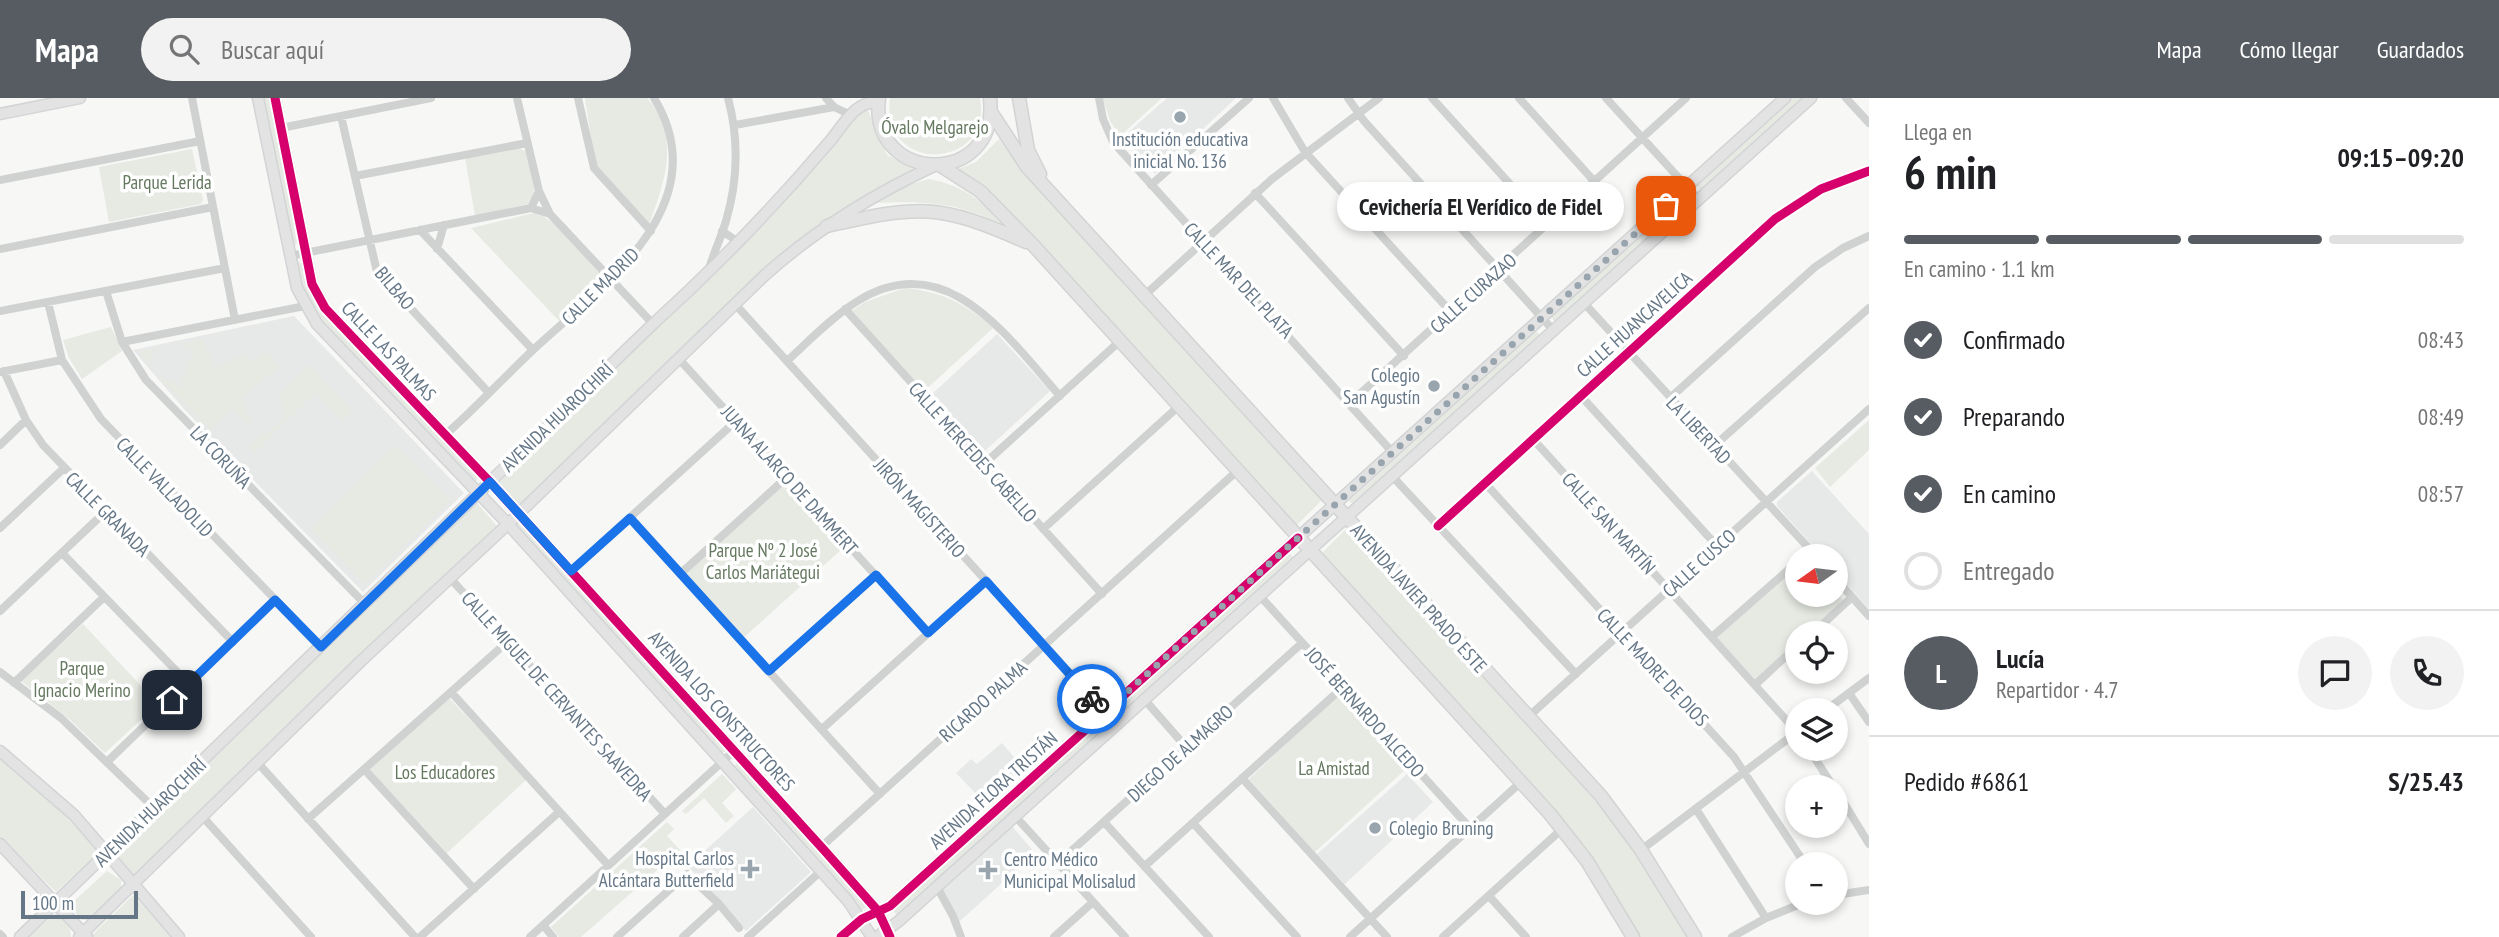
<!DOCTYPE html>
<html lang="es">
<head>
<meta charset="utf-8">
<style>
	:root { --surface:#fff; --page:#f2f2f2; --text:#202124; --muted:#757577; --line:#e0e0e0; --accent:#565c62 }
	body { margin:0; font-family:"PT Sans Narrow",sans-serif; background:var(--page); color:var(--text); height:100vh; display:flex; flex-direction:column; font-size:26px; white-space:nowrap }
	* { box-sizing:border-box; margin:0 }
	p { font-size:23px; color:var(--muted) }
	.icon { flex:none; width:38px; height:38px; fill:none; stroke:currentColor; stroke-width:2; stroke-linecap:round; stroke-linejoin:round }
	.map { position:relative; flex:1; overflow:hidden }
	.drawer { display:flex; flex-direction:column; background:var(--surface); width:630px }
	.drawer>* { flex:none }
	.needle { width:46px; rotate:256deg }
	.buttons { position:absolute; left:1785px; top:446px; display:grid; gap:14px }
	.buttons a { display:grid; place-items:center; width:63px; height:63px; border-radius:50%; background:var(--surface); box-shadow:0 4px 10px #0003; font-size:35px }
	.scale { position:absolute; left:21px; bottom:18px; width:117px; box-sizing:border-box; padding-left:7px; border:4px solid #657787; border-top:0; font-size:19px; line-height:24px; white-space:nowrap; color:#657787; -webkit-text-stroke:5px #fff; paint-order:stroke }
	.pin { position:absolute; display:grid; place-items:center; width:60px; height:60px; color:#fff; margin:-30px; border-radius:14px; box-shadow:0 4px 10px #0006 }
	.courier { position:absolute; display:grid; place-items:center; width:70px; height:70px; margin:-35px; border:5px solid #1a73e8; border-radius:50%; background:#fff; color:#222; box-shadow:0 2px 9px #0007 }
	.bubble { position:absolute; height:49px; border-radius:24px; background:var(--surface); box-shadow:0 4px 10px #0003; font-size:23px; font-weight:700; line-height:49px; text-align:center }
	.overview em { font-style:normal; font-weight:700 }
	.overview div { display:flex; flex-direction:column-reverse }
	.overview { display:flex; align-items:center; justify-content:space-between; height:119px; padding:0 35px }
	h1 { font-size:46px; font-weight:700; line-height:52px }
	.bar { display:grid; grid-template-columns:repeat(4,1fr); gap:10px 7px; align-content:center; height:84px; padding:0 35px }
	.bar i { height:9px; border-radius:5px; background:var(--line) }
	.bar .current { background:var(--accent) }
	.bar p { grid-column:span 4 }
	.line { display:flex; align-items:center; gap:18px; padding:0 35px; border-top:2px solid var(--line) }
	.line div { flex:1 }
	.round { display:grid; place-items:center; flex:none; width:74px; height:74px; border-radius:37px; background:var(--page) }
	ol { padding:0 35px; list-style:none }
	li { display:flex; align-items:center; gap:21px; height:77px }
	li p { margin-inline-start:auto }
	li .icon { padding:7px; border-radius:50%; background:var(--accent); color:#fff; stroke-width:4 }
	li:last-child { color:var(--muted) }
	li i { width:38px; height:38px; border:4px solid var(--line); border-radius:50% }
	header { display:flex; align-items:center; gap:42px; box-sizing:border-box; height:98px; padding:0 35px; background:var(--accent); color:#fff }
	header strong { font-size:33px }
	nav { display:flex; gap:38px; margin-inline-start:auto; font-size:24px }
	.search { width:490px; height:63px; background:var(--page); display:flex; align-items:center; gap:18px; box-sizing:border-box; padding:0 24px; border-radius:38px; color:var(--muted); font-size:26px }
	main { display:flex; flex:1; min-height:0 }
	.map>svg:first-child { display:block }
</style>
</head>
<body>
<header>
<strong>Mapa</strong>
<div class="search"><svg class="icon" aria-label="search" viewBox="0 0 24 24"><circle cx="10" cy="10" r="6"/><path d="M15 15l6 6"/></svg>Buscar aquí</div>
<nav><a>Mapa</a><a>Cómo llegar</a><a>Guardados</a></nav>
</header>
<main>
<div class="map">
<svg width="1869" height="839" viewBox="0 0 1869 839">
	<rect width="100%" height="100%" fill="#f7f7f5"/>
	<!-- built -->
	<path fill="#e7e8e8" d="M 1167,0 L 1236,0 L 1155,76 L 1123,39 Z
		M 294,218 L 464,395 L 363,494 L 184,311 L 133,252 Z
		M 997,236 L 1050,293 L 984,354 L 932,296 Z
		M 1812,373 L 1869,436 L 1869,511 L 1836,474 L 1836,458 L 1822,458 L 1777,408 L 1777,404 Z
		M 1002,645 L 1023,670 L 984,704 L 956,675 L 971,661 L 977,666 Z
		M 1407,676 L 1433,704 L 1345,786 L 1317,756 Z
		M 753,709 L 811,774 L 746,833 L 688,768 Z
		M 1011,727 L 1035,755 L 959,824 L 940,790 Z"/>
	<!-- green -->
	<path fill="#e6eae3" d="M 261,0 L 269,0 L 297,145 L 293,150 Z
		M 585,0 L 647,0 C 681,39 665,84 649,126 L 595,65 Z
		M 890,0 L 980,0 C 994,72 880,78 890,0 Z
		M 1103,0 L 1162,0 L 1120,38 L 1110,23 Z
		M 1789,0 L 1805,0 L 1702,93 L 1696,87 Z
		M 867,10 L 887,57 L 916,73 L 837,115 L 770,164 L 519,407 L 499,384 L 776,109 L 858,17 Z
		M 999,41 L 1026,76 L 1323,401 L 1294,430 L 985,87 L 958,71 L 976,64 Z
		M 518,49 L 526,54 C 531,71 541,91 528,106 L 475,118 L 465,60 Z
		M 192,51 L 203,102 L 201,106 L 109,124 L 99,69 Z
		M 929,81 C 960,87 981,100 1000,125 C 951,103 926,103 873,105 L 898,90 Z
		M 1685,97 L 1692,99 L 1690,103 L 1555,224 L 1551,219 L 1554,215 Z
		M 534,115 C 551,117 598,164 604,181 L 560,224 L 471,130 Z
		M 298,164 L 302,166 L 316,202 L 330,224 L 478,379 L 474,387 L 314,217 L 304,197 L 295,166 Z
		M 905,190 C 942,194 965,205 993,230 L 922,295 L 850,214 L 865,204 Z
		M 111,229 L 122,253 L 82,281 L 69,260 L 63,242 Z
		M 1536,233 L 1541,238 L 1355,408 L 1349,403 Z
		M 203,241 L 214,270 L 242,256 L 253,263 L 267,254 L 280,268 C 267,281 252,287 242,301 L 252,328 L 249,329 L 233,310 L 210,332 L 163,284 L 138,253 L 178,249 L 154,253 L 150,266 L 159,278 L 180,289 L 193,253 L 179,246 Z
		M 310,267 L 352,314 L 342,323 L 316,294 L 254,356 L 249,350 L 260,337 L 273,333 L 272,329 L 279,327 L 279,322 L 286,319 L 279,297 Z
		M 1869,322 L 1869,352 L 1830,389 L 1815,370 Z
		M 395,347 L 451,402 L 364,486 L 310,431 Z
		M 784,386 L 842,451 L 742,541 L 684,476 Z
		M 476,404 L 497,428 L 133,777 L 113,754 Z
		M 519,422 L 725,649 L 725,654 L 720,654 L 515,427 Z
		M 1347,430 L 1609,718 L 1633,749 L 1688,839 L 1640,839 L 1610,789 L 1319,458 Z
		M 1287,452 L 1293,459 L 897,818 L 891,809 Z
		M 1797,468 L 1797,497 L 1836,497 L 1836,494 L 1843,502 L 1807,535 L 1797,536 L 1797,544 L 1756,582 L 1717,540 Z
		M 83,526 L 158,606 L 105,655 L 67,619 L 21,583 Z
		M 1339,596 L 1407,670 L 1315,754 L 1249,681 Z
		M 447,598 L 527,681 L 447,755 L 369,671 Z
		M 0,660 L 46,697 L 99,754 L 56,794 L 0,739 Z
		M 739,664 L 868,808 L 861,813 L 733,669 Z
		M 722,676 L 736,691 L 722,705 L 734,718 L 726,725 L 704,700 L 686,716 L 682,713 Z
		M 667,724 L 674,731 L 667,738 L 680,752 L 581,839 L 559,839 L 551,829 Z
		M 107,773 L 121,782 L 121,791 L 90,822 L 82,822 L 73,813 L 74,803 Z
		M 133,797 L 172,839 L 90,839 Z
		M 56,815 L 70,831 L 71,839 L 28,839 Z"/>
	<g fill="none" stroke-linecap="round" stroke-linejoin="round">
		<!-- secondary casing -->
		<g stroke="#d2d4d5" stroke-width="13">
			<path id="secondary" d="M 258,0 L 297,190 L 317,226 L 508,426 L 848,803 L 872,839
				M 275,0 L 312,186 L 325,210 L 490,384 L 824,752 L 878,813 L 890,839
				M 0,16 L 80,0
				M 0,653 L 74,717 L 179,839
				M 0,746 L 87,839
				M 862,821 L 890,808 L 1785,0
				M 20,839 L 653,226 C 717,168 775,108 831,42 C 844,26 855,3 878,4
				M 79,839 L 361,563 L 508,426 L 764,178 C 815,132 872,97 934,68
				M 877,839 L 899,823 L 1811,0"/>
		</g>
		<!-- primary casing -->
		<g stroke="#d2d4d4" stroke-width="15">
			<path id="primary" d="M 879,0 C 868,87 1000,90 990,0
				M 1019,0 L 1028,52 L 1040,76
				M 991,14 L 1027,69 L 1601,698 L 1641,752 L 1695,839
				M 941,68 L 980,93 L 1033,147 L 1550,716 L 1587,763 L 1633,839
				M 827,128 C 920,107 938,105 1026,144"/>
		</g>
		<!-- street -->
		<path stroke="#d0d2d2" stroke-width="8" d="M 192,0 L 235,222
			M 517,0 L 539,93 L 531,110
			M 578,0 L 594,70 L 651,133
			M 826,0 L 834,9 L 851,17
			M 1099,0 L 1103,21 L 1113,44 L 1394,356
			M 1273,0 L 1305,54 L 1451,214
			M 1348,0 L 1364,23 L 1554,233
			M 1432,0 L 1547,127
			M 1519,0 L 1594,83
			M 1606,0 L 1698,101
			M 1846,0 L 1869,25
			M 341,18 L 377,174 L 489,295
			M 735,27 L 834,9
			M 281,30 L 431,0
			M 355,78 L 527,45
			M 0,82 L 200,43
			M 1151,87 L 1249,0
			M 539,93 L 550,116
			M 1255,95 L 1404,258
			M 420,132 L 533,252
			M 722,133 L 740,145
			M 0,151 L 213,109
			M 437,151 L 444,127
			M 290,158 L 531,110 L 550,116 L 653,226
			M 708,174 C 713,156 721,140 726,123 C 738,82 739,41 728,0
			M 106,193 L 122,244 L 146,282 L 365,506
			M 1146,196 L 1272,81 L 1379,0
			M 48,204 L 62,262 L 101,321 L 321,549
			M 1584,205 L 1816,458
			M 735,206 L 1105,614
			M 845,211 L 1102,496
			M 0,213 L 225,170
			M 122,244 L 305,208
			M 679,261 L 928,535
			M 787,263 C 809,243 831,220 856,204 C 946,146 1008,240 1060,298
			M 4,273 L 26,322 L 43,347 L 233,544
			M 0,274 L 62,262
			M 1581,298 L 1717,448
			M 1670,300 L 1815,169 L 1843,150 L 1869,138
			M 1351,304 L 1686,0
			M 445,337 C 476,310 503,280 533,252 C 602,188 719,107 654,0
			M 1533,341 L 1797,634
			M 0,347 L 26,322
			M 1714,348 L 1869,210
			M 984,366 L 1120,243
			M 1393,379 L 1576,576
			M 1485,385 L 1734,659 L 1805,766
			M 630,420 L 880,696
			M 1438,428 L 1775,121 L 1821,91 L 1869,73
			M 0,430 L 63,371
			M 1043,431 L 1179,308
			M 63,456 L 189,586
			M 571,473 L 736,323
			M 680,476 L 787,379
			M 450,480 L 665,716
			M 1836,481 L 1869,518
			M 1260,498 L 1470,730
			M 0,513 L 106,413
			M 1812,536 L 1852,499
			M 1713,538 L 1797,464
			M 769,573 L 876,477
			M 0,574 L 61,620 L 154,710
			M 14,585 L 104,499
			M 1756,586 L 1797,548
			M 451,594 L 608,767
			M 1849,595 L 1869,624
			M 1144,601 L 1186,649
			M 1826,612 L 1869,580
			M 1528,619 L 1869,311
			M 822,631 L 986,483
			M 1809,651 L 1834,690
			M 108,663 L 275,502
			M 258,665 L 415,839
			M 364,671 L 474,791
			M 1242,680 L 1387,839
			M 1836,692 L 1869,746
			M 1696,711 L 1766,820
			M 202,718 L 311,839
			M 1015,718 L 1125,839
			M 308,721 L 506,545
			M 1104,724 L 1209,839
			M 1193,725 L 1297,839
			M 821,749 L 1237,373
			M 1641,752 L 1797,634
			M 1058,765 L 1302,545
			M 1145,768 L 1343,589
			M 937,789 L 953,818 L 961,839
			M 1836,797 L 1869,792
			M 1489,798 L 1526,839
			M 719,806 L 739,830
			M 543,827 L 553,839
			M 0,836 L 3,839
			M 420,839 L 559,714
			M 530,839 L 734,653
			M 617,839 L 687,776 L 719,806 L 683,839
			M 748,839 L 821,773
			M 841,839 L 862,821
			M 1054,839 L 1093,804
			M 1350,839 L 1520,685
			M 1443,839 L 1562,731
			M 1732,839 L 1766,820 L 1803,805"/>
		<!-- secondary -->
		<use href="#secondary" stroke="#e3e3e3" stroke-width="10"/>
		<!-- primary -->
		<use href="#primary" stroke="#e3e3e3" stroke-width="12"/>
		<!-- cycleway casing -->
		<g stroke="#fff" stroke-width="13">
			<path id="cycleway" d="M 275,0 L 312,186 L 325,210 L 490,384 L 824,752 L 878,813 L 890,839
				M 1438,428 L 1775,121 L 1821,91 L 1869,73
				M 841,839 L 862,821 L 890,808 L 1298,440"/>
		</g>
		<!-- cycleway -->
		<use href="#cycleway" stroke="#d6006c" stroke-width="9"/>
	</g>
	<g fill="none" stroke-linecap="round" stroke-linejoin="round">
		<!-- done -->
		<path stroke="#98a4ae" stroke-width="7" stroke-dasharray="0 12.6" d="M 1092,601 L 1105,614 L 1666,108"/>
		<!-- route -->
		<path stroke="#1a73e8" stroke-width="9" d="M 172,602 L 275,502 L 321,549 L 490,384 L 571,473 L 630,420 L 769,573 L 876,477 L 928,535 L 986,483 L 1092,601"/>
	</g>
	<!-- markers -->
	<g fill="#98a4ae" stroke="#fff" stroke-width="2.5">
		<circle cx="1180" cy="19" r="7"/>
		<circle cx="1434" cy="288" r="7"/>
		<circle cx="1375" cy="730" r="7"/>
		<path d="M746.5 760.5h7v7h7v7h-7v7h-7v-7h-7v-7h7z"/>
		<path d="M984.5 761.5h7v7h7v7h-7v7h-7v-7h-7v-7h7z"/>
	</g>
	<g text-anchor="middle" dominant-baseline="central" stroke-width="7" stroke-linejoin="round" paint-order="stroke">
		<!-- park labels -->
		<g font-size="19" fill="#657960" stroke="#fff">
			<text x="935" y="29">Óvalo Melgarejo</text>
			<text x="167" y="84">Parque Lerida</text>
			<text x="763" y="452">Parque Nº 2 José<tspan x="763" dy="22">Carlos Mariátegui</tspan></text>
			<text x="82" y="570">Parque<tspan x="82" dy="22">Ignacio Merino</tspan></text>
			<text x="1334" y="670">La Amistad</text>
			<text x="445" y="674">Los Educadores</text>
		</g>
		<!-- poi labels -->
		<g font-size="19" fill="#657787" stroke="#fff" text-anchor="end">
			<text x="1180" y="41" text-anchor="middle">Institución educativa<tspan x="1180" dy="22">inicial No. 136</tspan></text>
			<text x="1420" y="277">Colegio<tspan x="1420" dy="22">San Agustín</tspan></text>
			<text x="1389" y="730" text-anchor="start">Colegio Bruning</text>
			<text x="734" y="760">Hospital Carlos<tspan x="734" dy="22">Alcántara Butterfield</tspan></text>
			<text x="1004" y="761" text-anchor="start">Centro Médico<tspan x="1004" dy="22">Municipal Molisalud</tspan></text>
		</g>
		<!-- street labels -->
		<g font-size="19" fill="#657787" stroke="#fff">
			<text transform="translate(1239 182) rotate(47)">CALLE MAR DEL PLATA</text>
			<text transform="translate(600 188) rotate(-45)">CALLE MADRID</text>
			<text transform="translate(395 190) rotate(50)">BILBAO</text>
			<text transform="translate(1473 195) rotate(-42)">CALLE CURAZAO</text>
			<text transform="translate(1634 226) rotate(-42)">CALLE HUANCAVELICA</text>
			<text transform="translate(389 253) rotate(47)">CALLE LAS PALMAS</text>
			<text transform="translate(557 319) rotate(-44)">AVENIDA HUAROCHIRÍ</text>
			<text transform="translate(1699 332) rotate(47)">LA LIBERTAD</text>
			<text transform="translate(973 354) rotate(48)">CALLE MERCEDES CABELLO</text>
			<text transform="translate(221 359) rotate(46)">LA CORUÑA</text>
			<text transform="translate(790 382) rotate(48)">JUANA ALARCO DE DAMMERT</text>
			<text transform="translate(165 389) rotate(46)">CALLE VALLADOLID</text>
			<text transform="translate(920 410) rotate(48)">JIRÓN MAGISTERIO</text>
			<text transform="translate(108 416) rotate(45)">CALLE GRANADA</text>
			<text transform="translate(1609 425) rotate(48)">CALLE SAN MARTÍN</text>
			<text transform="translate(1699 465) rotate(-42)">CALLE CUSCO</text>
			<text transform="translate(1419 500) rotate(48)">AVENIDA JAVIER PRADO ESTE</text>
			<text transform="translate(1653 569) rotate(47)">CALLE MADRE DE DIOS</text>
			<text transform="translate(557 598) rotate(48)">CALLE MIGUEL DE CERVANTES SAAVEDRA</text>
			<text transform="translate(983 603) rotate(-42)">RICARDO PALMA</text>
			<text transform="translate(722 613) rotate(48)">AVENIDA LOS CONSTRUCTORES</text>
			<text transform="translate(1365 614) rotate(48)">JOSÉ BERNARDO ALCEDO</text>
			<text transform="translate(1180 655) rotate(-42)">DIEGO DE ALMAGRO</text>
			<text transform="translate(993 692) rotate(-42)">AVENIDA FLORA TRISTÁN</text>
			<text transform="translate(150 714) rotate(-44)">AVENIDA HUAROCHIRÍ</text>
		</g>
	</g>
</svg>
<div class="buttons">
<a><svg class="needle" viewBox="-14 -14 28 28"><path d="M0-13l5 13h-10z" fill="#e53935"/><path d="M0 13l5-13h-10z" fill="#757577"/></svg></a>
<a><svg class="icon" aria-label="locate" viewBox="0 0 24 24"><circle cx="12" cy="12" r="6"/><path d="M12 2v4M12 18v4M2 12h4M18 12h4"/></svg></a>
<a><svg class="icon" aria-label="layers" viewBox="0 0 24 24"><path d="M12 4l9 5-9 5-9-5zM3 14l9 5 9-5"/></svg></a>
<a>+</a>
<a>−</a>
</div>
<div class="scale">100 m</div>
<div class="pin" style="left:1666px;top:108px;background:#ea580c"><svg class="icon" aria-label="bag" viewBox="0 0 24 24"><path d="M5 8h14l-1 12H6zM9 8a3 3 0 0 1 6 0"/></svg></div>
<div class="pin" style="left:172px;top:602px;background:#1f2937"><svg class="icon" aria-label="home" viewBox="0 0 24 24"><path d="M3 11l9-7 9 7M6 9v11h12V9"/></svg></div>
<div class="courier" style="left:1092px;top:601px"><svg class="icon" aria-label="bike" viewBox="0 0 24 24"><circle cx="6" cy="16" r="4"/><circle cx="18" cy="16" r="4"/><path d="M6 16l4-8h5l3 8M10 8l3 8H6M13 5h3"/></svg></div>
<div class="bubble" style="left:1337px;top:84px;width:287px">Cevichería El Verídico de Fidel</div>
</div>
<section class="drawer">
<div class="overview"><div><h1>6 min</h1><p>Llega en</p></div><em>09:15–09:20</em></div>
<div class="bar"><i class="current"></i><i class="current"></i><i class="current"></i><i></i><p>En camino · 1.1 km</p></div>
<ol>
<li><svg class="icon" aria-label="check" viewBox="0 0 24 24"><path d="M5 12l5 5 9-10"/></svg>Confirmado<p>08:43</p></li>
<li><svg class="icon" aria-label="check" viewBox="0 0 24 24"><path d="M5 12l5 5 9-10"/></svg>Preparando<p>08:49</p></li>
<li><svg class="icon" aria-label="check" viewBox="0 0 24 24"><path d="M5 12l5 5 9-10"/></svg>En camino<p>08:57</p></li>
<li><i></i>Entregado</li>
</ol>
<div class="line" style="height:126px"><b class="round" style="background:var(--accent);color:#fff">L</b><div><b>Lucía</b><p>Repartidor · 4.7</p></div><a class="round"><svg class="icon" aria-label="chat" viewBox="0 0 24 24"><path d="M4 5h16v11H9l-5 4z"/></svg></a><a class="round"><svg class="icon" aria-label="phone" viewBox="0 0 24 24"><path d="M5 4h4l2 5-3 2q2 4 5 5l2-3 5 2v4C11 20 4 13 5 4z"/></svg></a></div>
<div class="line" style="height:91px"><div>Pedido #6861</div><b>S/25.43</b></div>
</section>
</main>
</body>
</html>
